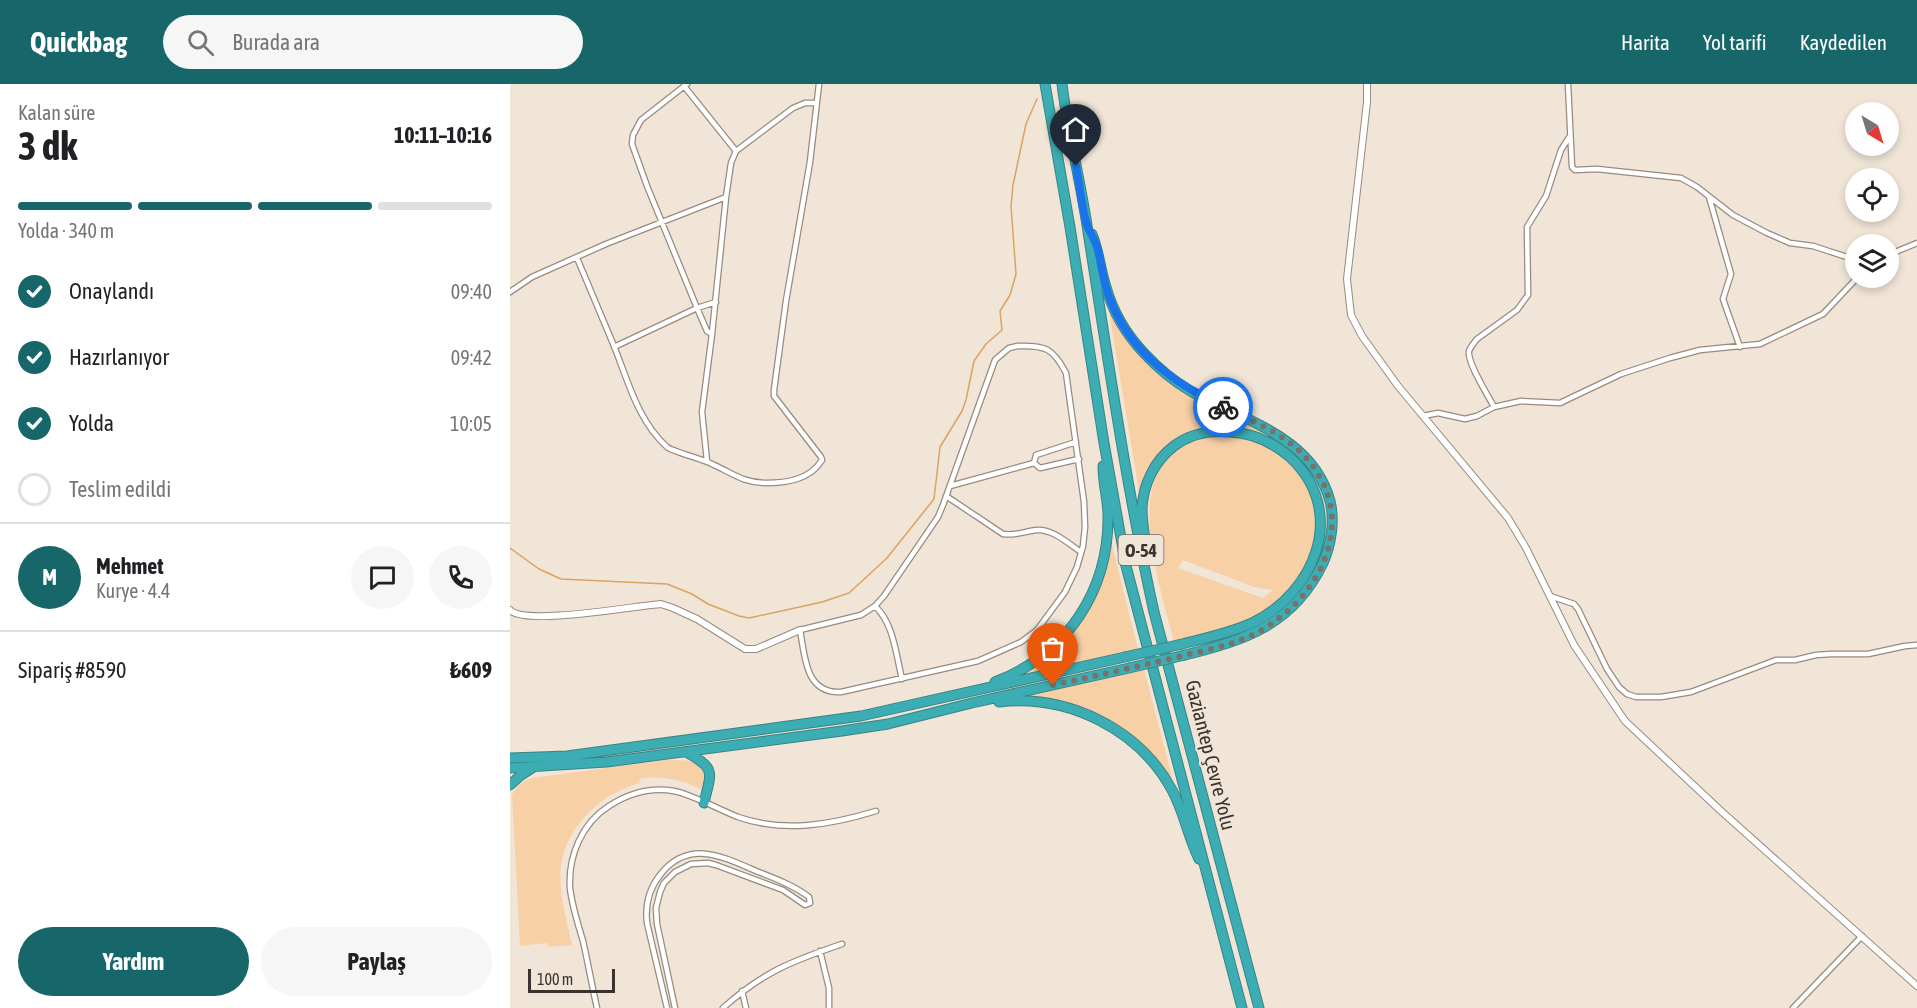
<!DOCTYPE html>
<html lang="tr">
<head>
<meta charset="utf-8">
<style>
	:root { --surface:#fff; --page:#f6f6f6; --text:#202124; --muted:#757577; --line:#e0e0e0; --accent:#176669 }
	body { margin:0; font-family:"Asap Condensed",sans-serif; background:var(--page); color:var(--text); height:100vh; display:flex; flex-direction:column; font-size:22px; white-space:nowrap }
	* { box-sizing:border-box; margin:0 }
	p { font-size:20px; color:var(--muted) }
	.icon { flex:none; width:33px; height:33px; fill:none; stroke:currentColor; stroke-width:2; stroke-linecap:round; stroke-linejoin:round }
	.map { position:relative; flex:1; overflow:hidden }
	.sheet { display:flex; flex-direction:column; background:var(--surface); width:510px }
	.sheet>* { flex:none }
	.needle { width:39px; rotate:142deg }
	.tools { position:absolute; left:1335px; top:18px; display:grid; gap:12px }
	.tools a { display:grid; place-items:center; width:54px; height:54px; border-radius:50%; background:var(--surface); box-shadow:0 3px 9px #0003; font-size:30px }
	.scale { position:absolute; left:18px; bottom:15px; width:87px; box-sizing:border-box; padding-left:6px; border:3px solid #39342f; border-top:0; font-size:16px; line-height:21px; white-space:nowrap; color:#39342f; -webkit-text-stroke:4px #f1e5d7; paint-order:stroke }
	.pin { position:absolute; display:grid; place-items:center; width:51px; height:51px; color:#fff; margin:-62px -26px; border-radius:50% 50% 50% 0; rotate:-45deg; box-shadow:0 0 6px #0007 }
	.pin .icon { rotate:45deg }
	.courier { position:absolute; display:grid; place-items:center; width:60px; height:60px; margin:-30px; border:4px solid #1a73e8; border-radius:50%; background:#fff; color:#222; box-shadow:0 2px 8px #0007 }
	.headline em { font-style:normal; font-weight:700 }
	.headline div { display:flex; flex-direction:column-reverse }
	.headline { display:flex; align-items:center; justify-content:space-between; height:102px; padding:0 18px }
	h1 { font-size:39px; font-weight:700; line-height:45px }
	.bar { display:grid; grid-template-columns:repeat(4,1fr); gap:9px 6px; align-content:center; height:72px; padding:0 18px }
	.bar i { height:8px; border-radius:4px; background:var(--line) }
	.bar .selected { background:var(--accent) }
	.bar p { grid-column:span 4 }
	.line { display:flex; align-items:center; gap:15px; padding:0 18px; border-top:2px solid var(--line) }
	.line div { flex:1 }
	.round { display:grid; place-items:center; flex:none; width:63px; height:63px; border-radius:32px; background:var(--page) }
	ol { padding:0 18px; list-style:none }
	li { display:flex; align-items:center; gap:18px; height:66px }
	li p { margin-inline-start:auto }
	li .icon { padding:6px; border-radius:50%; background:var(--accent); color:#fff; stroke-width:4 }
	li:last-child { color:var(--muted) }
	li i { width:33px; height:33px; border:3px solid var(--line); border-radius:50% }
	.primary-button { display:flex; gap:12px; margin-top:auto; padding:12px 18px }
	.primary-button a { flex:1; height:69px; border-radius:36px; background:var(--accent); color:#fff; font-size:24px; font-weight:700; line-height:69px; text-align:center }
	.primary-button a+a { background:var(--page); color:var(--text) }
	header { display:flex; align-items:center; gap:36px; box-sizing:border-box; height:84px; padding:0 30px; background:var(--accent); color:#fff }
	header strong { font-size:28px }
	nav { display:flex; gap:33px; margin-inline-start:auto; font-size:21px }
	.search { width:420px; height:54px; background:var(--page); display:flex; align-items:center; gap:15px; box-sizing:border-box; padding:0 21px; border-radius:33px; color:var(--muted); font-size:22px }
	main { display:flex; flex:1; min-height:0 }
	.map>svg:first-child { display:block }
</style>
</head>
<body>
<header>
<strong>Quickbag</strong>
<div class="search"><svg class="icon" aria-label="search" viewBox="0 0 24 24"><circle cx="10" cy="10" r="6"/><path d="M15 15l6 6"/></svg>Burada ara</div>
<nav><a>Harita</a><a>Yol tarifi</a><a>Kaydedilen</a></nav>
</header>
<main>
<section class="sheet">
<div class="headline"><div><h1>3 dk</h1><p>Kalan süre</p></div><em>10:11–10:16</em></div>
<div class="bar"><i class="selected"></i><i class="selected"></i><i class="selected"></i><i></i><p>Yolda · 340 m</p></div>
<ol>
<li><svg class="icon" aria-label="check" viewBox="0 0 24 24"><path d="M5 12l5 5 9-10"/></svg>Onaylandı<p>09:40</p></li>
<li><svg class="icon" aria-label="check" viewBox="0 0 24 24"><path d="M5 12l5 5 9-10"/></svg>Hazırlanıyor<p>09:42</p></li>
<li><svg class="icon" aria-label="check" viewBox="0 0 24 24"><path d="M5 12l5 5 9-10"/></svg>Yolda<p>10:05</p></li>
<li><i></i>Teslim edildi</li>
</ol>
<div class="line" style="height:108px"><b class="round" style="background:var(--accent);color:#fff">M</b><div><b>Mehmet</b><p>Kurye · 4.4</p></div><a class="round"><svg class="icon" aria-label="chat" viewBox="0 0 24 24"><path d="M4 5h16v11H9l-5 4z"/></svg></a><a class="round"><svg class="icon" aria-label="phone" viewBox="0 0 24 24"><path d="M5 4h4l2 5-3 2q2 4 5 5l2-3 5 2v4C11 20 4 13 5 4z"/></svg></a></div>
<div class="line" style="height:78px"><div>Sipariş #8590</div><b>₺609</b></div>
<div class="primary-button"><a>Yardım</a><a>Paylaş</a></div>
</section>
<div class="map">
<svg width="1407" height="924" viewBox="0 0 1407 924">
	<rect width="100%" height="100%" fill="#f1e5d7"/>
	<!-- green -->
	<path fill="#f8d0a6" fill-rule="evenodd" d="M 598,222 L 615,252 L 640,281 L 768,355 L 752,348 L 752,352 L 738,347 L 669,354 L 649,369 L 639,385 L 630,413 Z
		M 710,352 C 808,357 837,454 766,518 C 738,543 698,549 664,558 C 648,492 599,359 710,352 ZM 673,476 L 744,503 L 763,506 L 753,514 L 668,484 Z
		M 601,457 L 628,565 L 505,596 C 509,590 533,577 542,569 C 580,538 591,503 601,457 Z
		M 634,585 L 664,701 C 649,676 627,648 598,637 C 571,626 540,621 512,613 Z
		M 158,676 C 174,676 189,675 197,691 L 191,705 C 171,696 151,691 129,695 L 130,699 C 106,706 88,717 72,736 C 38,777 52,815 62,861 L 38,863 L 37,859 L 10,862 L 2,711 C 6,702 13,697 22,694 Z"/>
	<g fill="none" stroke-linecap="round" stroke-linejoin="round">
		<!-- stream -->
		<path stroke="#dca260" stroke-width="1.5" d="M 0,464 L 29,485 L 51,495 L 157,500 L 182,510 L 198,520 L 229,532 L 239,534 L 312,518 L 339,509 L 377,474 L 424,415 L 430,363 L 452,327 L 456,316 L 464,277 L 476,260 L 492,246 L 490,227 L 500,211 L 506,190 L 501,122 L 503,101 L 516,40 L 527,15"/>
		<!-- minor casing -->
		<g stroke="#978b7f" stroke-width="7">
			<path id="minor" d="M 177,0 L 131,36 L 123,51 L 122,60 L 137,102 L 187,224 L 197,247 L 202,250
				M 1058,0 L 1062,83 L 1065,86 L 1087,85 L 1171,94 L 1187,103 L 1223,131 L 1257,149 L 1280,159 L 1303,162 L 1346,176
				M 174,2 L 226,67
				M 1199,113 L 1221,190 L 1213,215 L 1230,263
				M 1378,171 L 1407,159
				M 67,174 C 79,203 92,233 104,262 C 118,297 128,337 157,363 C 163,368 194,375 204,381 C 224,390 232,398 255,399 C 276,399 300,396 312,376 L 311,373 L 264,312 L 264,306 L 276,217 L 300,78 L 309,0
				M 0,208 L 22,193 L 96,160 L 216,113
				M 508,262 C 535,261 543,264 556,289 L 574,418 L 575,443 L 573,462 L 567,483 L 555,508 L 527,546 L 511,558 L 468,577 L 331,608 C 295,610 295,572 290,546 L 351,531 L 365,522 L 374,512 L 428,433 L 433,421 L 485,276 L 499,264 Z
				M 104,263 L 187,224 L 206,218
				M 984,323 C 978,311 957,279 959,267 C 961,262 964,259 967,255 L 1007,226 L 1018,211 L 1017,143 L 1036,112 L 1051,66 L 1060,52
				M 913,332 L 928,329 L 955,335 L 967,332 L 984,323 L 1011,317 L 1050,319 L 1111,290 L 1160,274 L 1190,266 L 1250,260 L 1313,230 L 1347,194
				M 197,377 L 192,328 L 202,250 L 216,113 L 221,79 L 226,67 L 283,24 L 295,19 L 306,19
				M 524,379 L 526,371 L 566,358
				M 440,402 L 524,379 L 530,384 L 569,375
				M 436,412 L 493,450 C 505,452 516,447 527,446 C 543,445 559,460 571,468
				M 1040,512 L 1064,520 L 1068,525 L 1097,585 L 1109,603 L 1117,610 L 1126,613 L 1151,613 L 1181,608 L 1266,576 L 1285,576 L 1306,571 L 1321,570 L 1358,570 L 1395,562 L 1407,561
				M 365,522 C 384,540 386,571 392,595
				M 310,867 L 319,904 L 319,924
				M 232,907 L 236,924
				M 87,924 C 82,902 78,879 73,857 C 68,840 62,822 60,804 C 58,772 72,739 99,722 C 119,709 141,703 164,707 C 181,710 210,726 228,733 C 274,749 320,741 366,727
				M 157,924 L 137,839 C 135,822 139,805 150,791 C 178,755 212,772 246,787 C 264,794 283,801 299,813 L 300,819 L 295,821 L 273,806 L 206,781 L 198,779 L 181,780 L 165,788 L 154,799 L 150,808 L 146,824 L 147,840 L 165,924
				M 213,924 C 253,888 282,877 332,860
				M 1283,924 L 1352,852"/>
		</g>
		<!-- tertiary casing -->
		<g stroke="#978b7f" stroke-width="8">
			<path id="tertiary" d="M 857,0 L 857,18 L 837,195 L 841,231 L 852,252 L 888,302 L 998,434 L 1016,464 L 1064,561 L 1115,637 L 1211,727 L 1407,902
				M 0,526 C 15,542 124,522 151,520 L 163,524 L 187,535 L 235,565 L 246,565 L 290,546"/>
		</g>
		<!-- motorway casing -->
		<g stroke="#3a8385" stroke-width="11">
			<path id="motorway" d="M 535,0 L 560,143 L 594,359 L 616,482 L 732,924
				M 552,0 C 558,50 571,98 578,148 C 598,275 616,402 644,528 L 749,924
				M 582,150 C 589,167 590,185 596,203 C 603,228 616,250 634,269 C 647,283 662,296 679,306 C 731,336 802,351 820,417 C 825,437 821,461 813,479 C 784,540 736,556 675,571
				M 638,475 C 636,459 632,442 632,425 C 633,401 644,377 664,362 C 680,350 700,346 720,348 C 743,349 764,359 781,374 C 838,428 805,509 742,539 C 720,549 696,554 672,560
				M 485,598 C 557,570 600,507 598,428 C 597,413 593,398 593,382
				M 489,618 C 558,610 629,645 662,706 C 674,728 678,753 689,775
				M 176,668 C 207,685 201,688 194,719
				M 0,674 L 57,672 L 351,632 L 615,573
				M 0,684 L 97,678 L 332,647 L 378,640 L 462,619 L 619,584
				M 0,701 L 11,691 L 22,684"/>
		</g>
		<!-- minor -->
		<use href="#minor" stroke="#fff" stroke-width="4.5"/>
		<!-- tertiary -->
		<use href="#tertiary" stroke="#fff" stroke-width="6"/>
		<!-- motorway -->
		<use href="#motorway" stroke="#3badb3" stroke-width="9"/>
		<!-- motorway-bridge casing -->
		<g stroke="#3a8385" stroke-width="11" stroke-linecap="butt">
			<path id="motorway-bridge" d="M 615,573 L 672,560
				M 619,584 L 675,571"/>
		</g>
		<!-- motorway-bridge -->
		<use href="#motorway-bridge" stroke="#3badb3" stroke-width="9"/>
	</g>
	<g fill="none" stroke-linecap="round" stroke-linejoin="round">
		<!-- done -->
		<path stroke="#79726a" stroke-width="6" stroke-dasharray="0 10.8" d="M 543,601 C 585,592 626,583 668,573 C 691,567 716,563 738,553 C 805,523 853,440 798,376 C 776,350 743,337 713,323"/>
		<!-- route -->
		<path stroke="#1a73e8" stroke-width="8" d="M 566,82 C 570,101 571,122 577,141 C 580,149 586,157 588,166 C 592,182 593,199 600,215 C 620,268 664,299 713,323"/>
	</g>
	<g text-anchor="middle" dominant-baseline="central" stroke-width="4.5" stroke-linejoin="round" paint-order="stroke">
		<!-- shield labels -->
		<rect fill="#f1e5d7" stroke="#706961" stroke-width="1.5" x="608.5" y="451" width="45" height="30" rx="4.5"/>
		<g font-size="18" font-weight="bold" fill="#39342f">
			<text x="631" y="466">O-54</text>
		</g>
		<!-- street labels -->
		<g font-size="20" fill="#39342f" stroke="#f1e5d7">
			<text transform="translate(701 671) rotate(76)">Gaziantep Çevre Yolu</text>
		</g>
	</g>
</svg>
<div class="tools">
<a><svg class="needle" viewBox="-14 -14 28 28"><path d="M0-13l5 13h-10z" fill="#e53935"/><path d="M0 13l5-13h-10z" fill="#757577"/></svg></a>
<a><svg class="icon" aria-label="locate" viewBox="0 0 24 24"><circle cx="12" cy="12" r="6"/><path d="M12 2v4M12 18v4M2 12h4M18 12h4"/></svg></a>
<a><svg class="icon" aria-label="layers" viewBox="0 0 24 24"><path d="M12 4l9 5-9 5-9-5zM3 14l9 5 9-5"/></svg></a>
</div>
<div class="scale">100 m</div>
<div class="pin" style="left:543px;top:601px;background:#ea580c"><svg class="icon" aria-label="bag" viewBox="0 0 24 24"><path d="M5 8h14l-1 12H6zM9 8a3 3 0 0 1 6 0"/></svg></div>
<div class="pin" style="left:566px;top:82px;background:#1f2937"><svg class="icon" aria-label="home" viewBox="0 0 24 24"><path d="M3 11l9-7 9 7M6 9v11h12V9"/></svg></div>
<div class="courier" style="left:713px;top:323px"><svg class="icon" aria-label="bike" viewBox="0 0 24 24"><circle cx="6" cy="16" r="4"/><circle cx="18" cy="16" r="4"/><path d="M6 16l4-8h5l3 8M10 8l3 8H6M13 5h3"/></svg></div>
</div>
</main>
</body>
</html>
